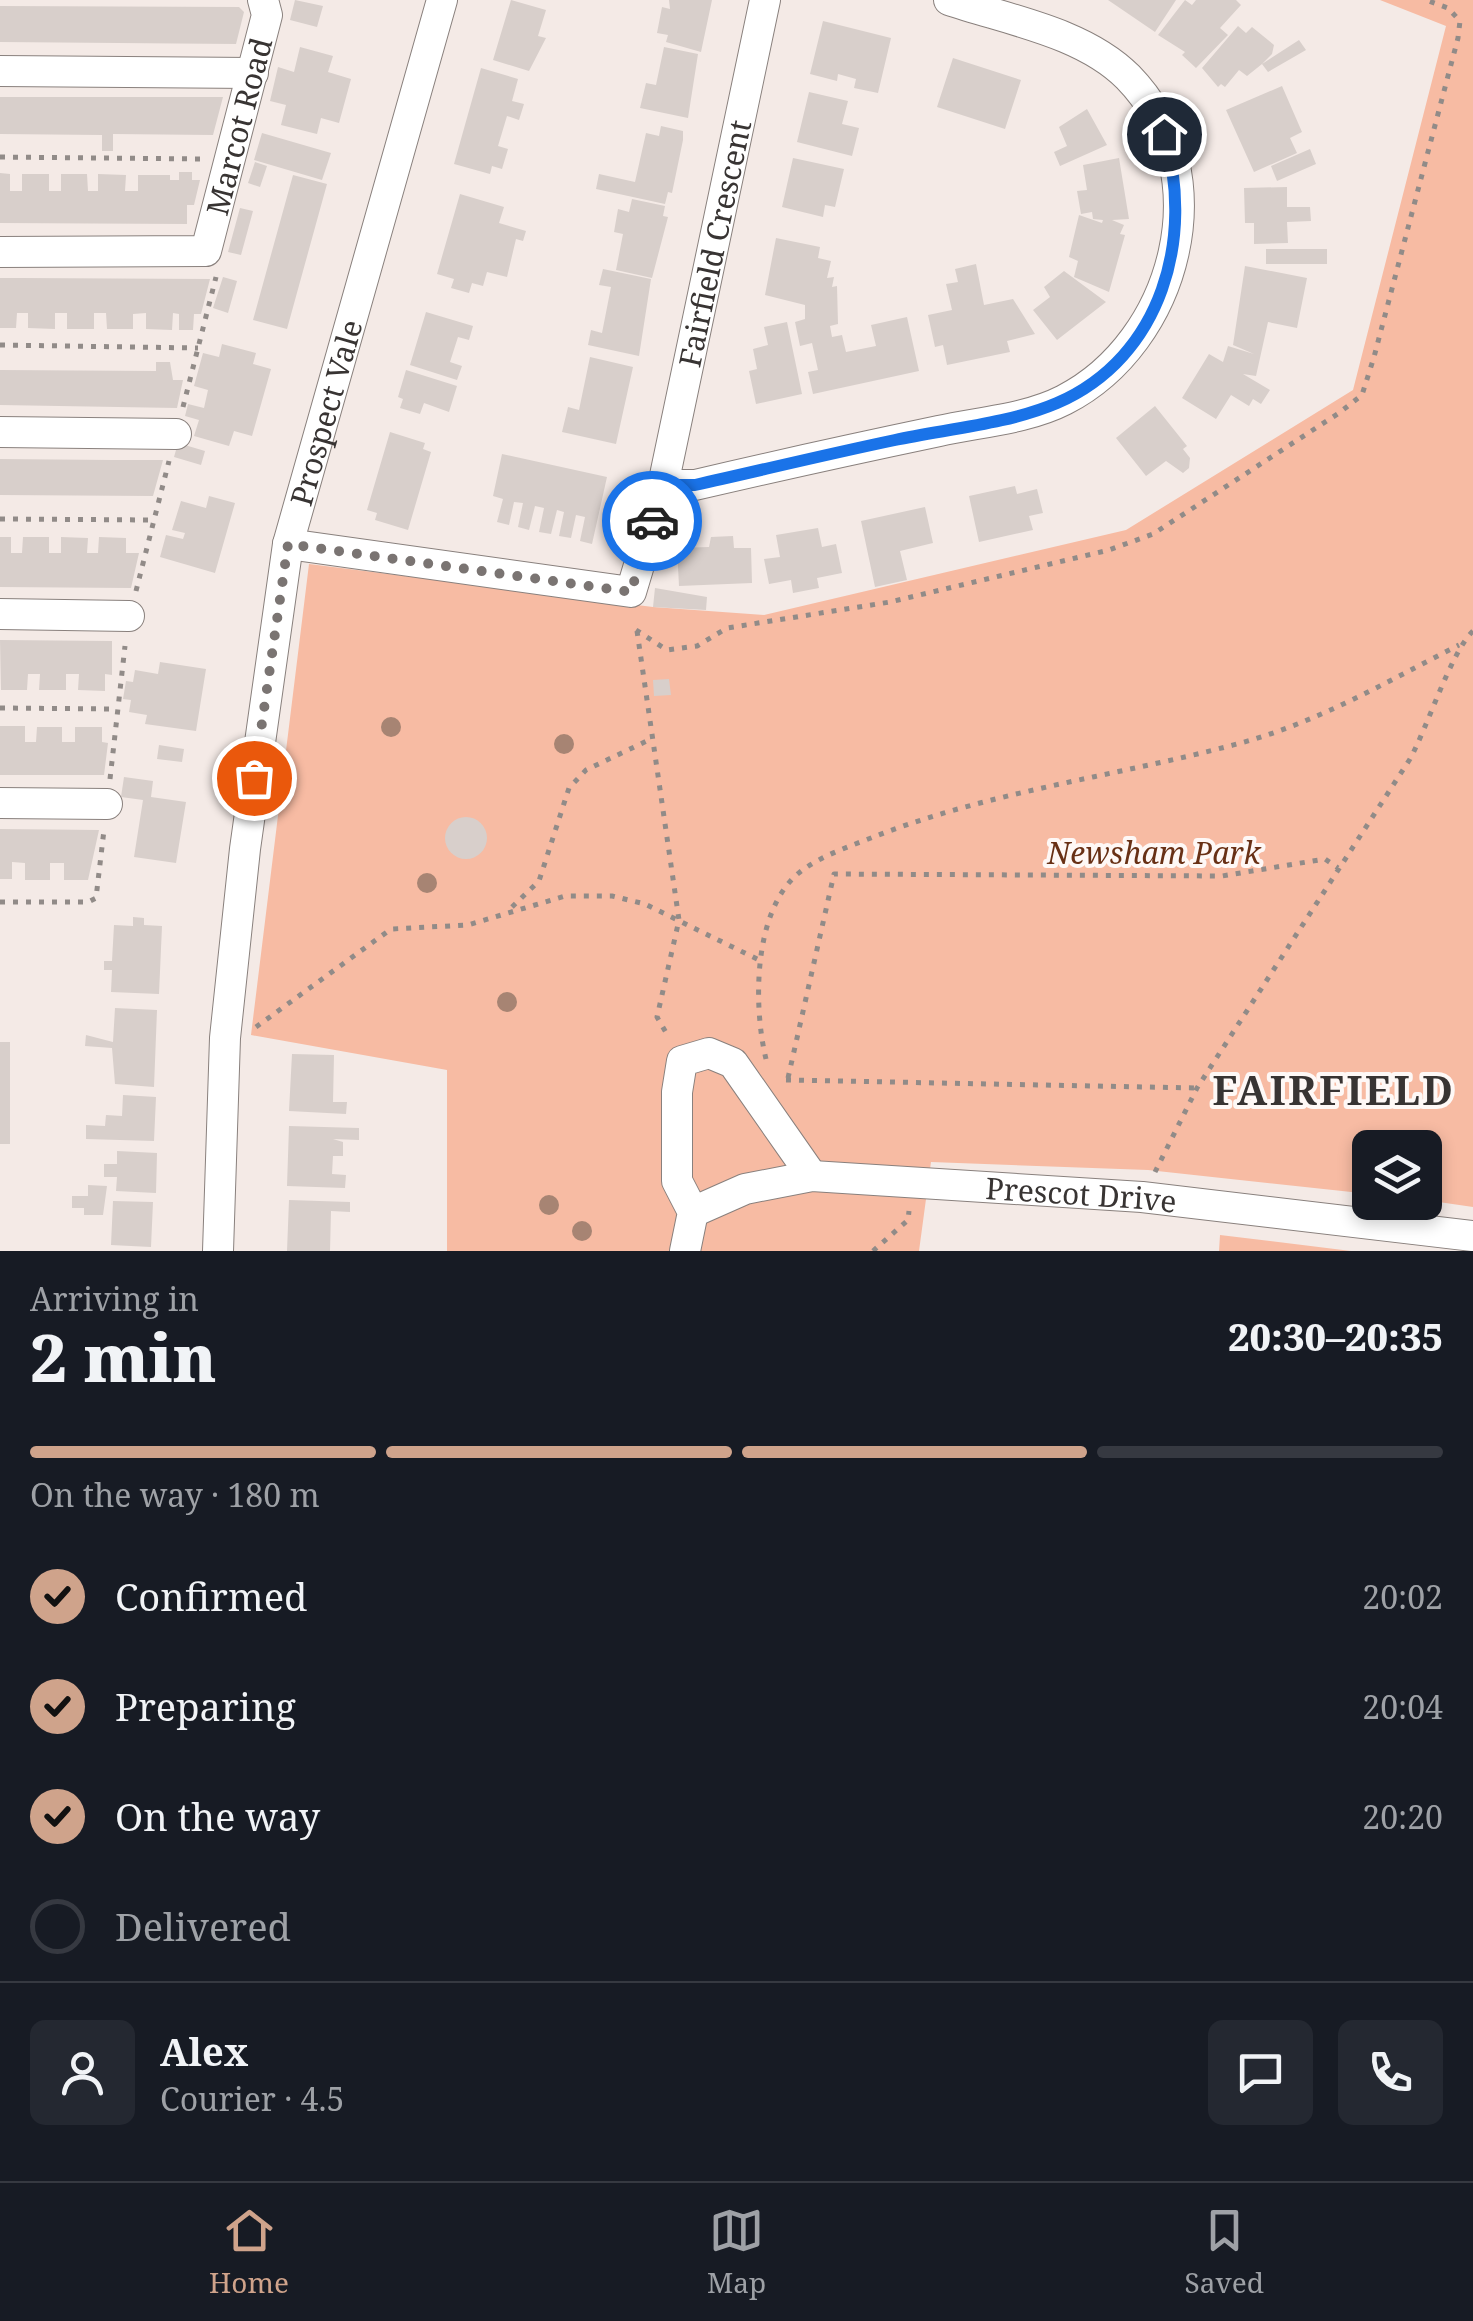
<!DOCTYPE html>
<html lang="en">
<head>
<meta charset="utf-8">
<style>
	:root { --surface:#171b24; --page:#242831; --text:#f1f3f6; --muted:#9ea1a6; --line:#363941; --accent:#cfa38b }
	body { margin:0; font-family:"Noto Serif",serif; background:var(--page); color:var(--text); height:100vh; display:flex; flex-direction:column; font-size:38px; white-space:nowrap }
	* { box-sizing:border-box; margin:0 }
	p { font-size:32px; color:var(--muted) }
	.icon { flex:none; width:55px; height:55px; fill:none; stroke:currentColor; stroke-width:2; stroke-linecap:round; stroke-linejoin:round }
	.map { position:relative; height:1251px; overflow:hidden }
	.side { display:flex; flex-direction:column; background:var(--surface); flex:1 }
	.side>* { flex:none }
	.controls { position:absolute; left:1352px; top:1130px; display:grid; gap:20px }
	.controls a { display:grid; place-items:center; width:90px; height:90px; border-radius:15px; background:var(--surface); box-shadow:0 5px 15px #0003; font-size:50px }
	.pin { position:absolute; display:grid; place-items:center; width:85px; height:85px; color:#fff; margin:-42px; border:5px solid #fff; border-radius:50%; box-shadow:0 2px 10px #0007 }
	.courier { position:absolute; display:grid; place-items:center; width:100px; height:100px; margin:-50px; border:8px solid #1a73e8; border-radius:50%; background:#fff; color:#222; box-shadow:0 2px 12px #0007 }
	.headline em { font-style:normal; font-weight:800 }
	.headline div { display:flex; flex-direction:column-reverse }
	.headline { display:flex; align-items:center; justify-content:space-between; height:170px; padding:0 30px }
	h1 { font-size:65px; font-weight:800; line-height:75px }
	.bar { display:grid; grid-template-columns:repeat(4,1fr); gap:15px 10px; align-content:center; height:120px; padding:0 30px }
	.bar i { height:12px; border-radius:8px; background:var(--line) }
	.bar .active { background:var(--accent) }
	.bar p { grid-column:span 4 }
	.line { display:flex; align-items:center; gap:25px; padding:0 30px; border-top:2px solid var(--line) }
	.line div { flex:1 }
	.round { display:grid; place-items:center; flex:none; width:105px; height:105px; border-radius:15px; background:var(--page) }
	ol { padding:0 30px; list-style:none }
	li { display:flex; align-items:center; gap:30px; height:110px }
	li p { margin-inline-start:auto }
	li .icon { padding:10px; border-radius:50%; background:var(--accent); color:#111; stroke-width:4 }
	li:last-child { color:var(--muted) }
	li i { width:55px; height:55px; border:5px solid var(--line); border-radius:50% }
	.tabs { display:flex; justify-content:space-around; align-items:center; height:140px; border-top:2px solid var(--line); background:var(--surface); font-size:28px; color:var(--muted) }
	.tabs a { display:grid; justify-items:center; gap:5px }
	.tabs .active { color:var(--accent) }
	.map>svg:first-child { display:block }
</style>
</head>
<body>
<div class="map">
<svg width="1473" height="1251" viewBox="0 0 1473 1251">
	<rect width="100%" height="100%" fill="#f4eae6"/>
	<!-- green -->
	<path fill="#f7bba3" d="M 1380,0 L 1473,0 L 1473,1207 L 1425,1200 L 1425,1148 L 1370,1148 L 1370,1194 L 1148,1170 L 931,1162 L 919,1251 L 447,1251 L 447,1070 L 251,1035 L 309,564 L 653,607 L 764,615 L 1126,530 L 1353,390 L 1446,26 Z
		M 1220,1235 L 1351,1251 L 1219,1251 Z"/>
	<!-- building -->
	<path fill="#d8cfcb" d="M 295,0 L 323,6 L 317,27 L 290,20 Z
		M 511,0 L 546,10 L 538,36 L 546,38 L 529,71 L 493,60 Z
		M 669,0 L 712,0 L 701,52 L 666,42 L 668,35 L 657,33 L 662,7 L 670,9 Z
		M 1108,0 L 1176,0 L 1155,32 Z
		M 1185,0 L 1192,5 L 1196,0 L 1236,0 L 1241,5 L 1220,28 L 1228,35 L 1196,68 L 1182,55 L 1185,52 L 1158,35 Z
		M 0,6 L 239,7 L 244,12 L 236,44 L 0,42 Z
		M 823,21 L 891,38 L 878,93 L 854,88 L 856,79 L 838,74 L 837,81 L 810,74 Z
		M 1238,26 L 1246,33 L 1252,27 L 1274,45 L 1272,54 L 1262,64 L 1299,40 L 1306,50 L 1268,72 L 1262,64 L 1247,76 L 1239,70 L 1225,87 L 1221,84 L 1218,87 L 1202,68 Z
		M 300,47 L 333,56 L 328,72 L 351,79 L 339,123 L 321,118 L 317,134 L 281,125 L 286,105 L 270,101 L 278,67 L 294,72 Z
		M 664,47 L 698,54 L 688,118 L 640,108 L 646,83 L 656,85 Z
		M 953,58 L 1021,80 L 1005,129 L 937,107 Z
		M 481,68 L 518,79 L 512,101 L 524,104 L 519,120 L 507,116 L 498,146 L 508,149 L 502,169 L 492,166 L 490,174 L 454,164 Z
		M 1282,86 L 1302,132 L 1290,138 L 1297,153 L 1254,172 L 1226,110 Z
		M 809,92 L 848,101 L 842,124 L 859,128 L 852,156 L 797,142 Z
		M 0,97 L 223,97 L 213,135 L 113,134 L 113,151 L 102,151 L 102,135 L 0,134 Z
		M 1087,109 L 1107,145 L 1060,166 L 1054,152 L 1067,146 L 1059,127 Z
		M 661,126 L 683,131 L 683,140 L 672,193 L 668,192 L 665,204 L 596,189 L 599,174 L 635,182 L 646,133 L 659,136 Z
		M 262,133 L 331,153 L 322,180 L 254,160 Z
		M 1310,149 L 1316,164 L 1277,181 L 1271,166 Z
		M 793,158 L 844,169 L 835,207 L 825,205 L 823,217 L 782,207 Z
		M 1119,158 L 1129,219 L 1112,220 L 1124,225 L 1120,234 L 1125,235 L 1109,292 L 1074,277 L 1078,261 L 1069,257 L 1079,215 L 1102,223 L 1103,220 L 1093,219 L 1092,212 L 1081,214 L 1077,191 L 1087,190 L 1083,165 Z
		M 255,162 L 267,166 L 260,187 L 248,183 Z
		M 179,172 L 192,172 L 192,180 L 200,180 L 194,205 L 187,205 L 187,224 L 0,223 L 0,173 L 10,174 L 10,191 L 22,191 L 22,174 L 49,174 L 49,191 L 61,191 L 61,174 L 87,174 L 88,191 L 98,191 L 98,174 L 126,175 L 125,191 L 138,191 L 138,175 L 170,175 L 170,180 L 179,180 Z
		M 293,175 L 327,184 L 287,329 L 253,320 Z
		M 1287,187 L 1287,207 L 1310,207 L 1311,221 L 1287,222 L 1288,243 L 1254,244 L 1254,223 L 1245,223 L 1244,188 Z
		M 460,194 L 504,207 L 499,223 L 526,231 L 523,241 L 516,239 L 507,277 L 487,272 L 483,286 L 472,283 L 469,293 L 451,288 L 454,279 L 437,274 Z
		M 632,199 L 665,206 L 663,216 L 668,217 L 652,278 L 616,270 L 623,234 L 614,232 L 618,209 L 629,212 Z
		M 240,208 L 253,211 L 241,255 L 228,252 Z
		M 776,238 L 820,247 L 818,258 L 831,261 L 827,278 L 834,277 L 832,287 L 837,286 L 838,324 L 830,326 L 832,337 L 842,335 L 846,352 L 876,346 L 871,325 L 907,317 L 919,371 L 813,394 L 808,372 L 818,370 L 812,343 L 800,346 L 795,322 L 805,319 L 805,305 L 765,295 Z
		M 1266,249 L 1327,249 L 1327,264 L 1266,264 Z
		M 976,264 L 984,305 L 1013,299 L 1035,334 L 1007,341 L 1010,352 L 947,365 L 943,345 L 935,347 L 928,315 L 952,310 L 946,284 L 958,282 L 955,269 Z
		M 1245,266 L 1307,278 L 1297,328 L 1268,322 L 1256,376 L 1243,374 L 1270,390 L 1261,404 L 1253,399 L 1249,406 L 1231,395 L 1216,419 L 1182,398 L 1209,354 L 1223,362 L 1228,346 L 1254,354 L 1233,345 Z
		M 603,269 L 651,279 L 639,356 L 588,345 L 591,330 L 602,333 L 611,287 L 599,285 Z
		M 1064,271 L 1106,302 L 1057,340 L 1033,310 L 1050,297 L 1044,287 Z
		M 223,277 L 237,281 L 228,313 L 213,308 Z
		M 0,278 L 22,278 L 210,279 L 201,314 L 194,314 L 193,330 L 179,330 L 179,314 L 173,313 L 172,330 L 146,329 L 146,313 L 133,314 L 133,329 L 107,329 L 106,313 L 94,313 L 94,329 L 67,329 L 67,313 L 55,313 L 55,329 L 28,328 L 28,313 L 17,313 L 16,328 L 0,328 Z
		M 426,312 L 473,326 L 469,340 L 458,337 L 450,362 L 462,366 L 457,380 L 410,365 Z
		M 787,322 L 802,394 L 756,404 L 749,371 L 757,369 L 753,349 L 768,345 L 764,327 Z
		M 222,344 L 256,353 L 253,364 L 271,369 L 252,436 L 234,431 L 229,446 L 194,436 L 199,420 L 185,416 L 188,404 L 204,408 L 208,390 L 194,386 L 203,353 L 219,357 Z
		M 590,357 L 633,367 L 616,444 L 562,432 L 568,407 L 579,410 Z
		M 156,362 L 170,362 L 173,380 L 183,380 L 177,408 L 0,405 L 0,370 L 156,371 Z
		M 406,370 L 457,386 L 449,412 L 424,403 L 420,414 L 400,408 L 403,399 L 398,397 Z
		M 1155,406 L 1187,446 L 1183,449 L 1190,458 L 1189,468 L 1183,473 L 1166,461 L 1146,476 L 1116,438 Z
		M 390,432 L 425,443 L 423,449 L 431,452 L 408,530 L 375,520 L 377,513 L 367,510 Z
		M 178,443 L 205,451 L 201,465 L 174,457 Z
		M 502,454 L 607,477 L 592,544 L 580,541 L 585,517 L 576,515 L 571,538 L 559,536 L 564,512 L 557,510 L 551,534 L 539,532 L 544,508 L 535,506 L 529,530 L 518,527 L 523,503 L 514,502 L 509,525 L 497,522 L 503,499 L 493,496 Z
		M 0,459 L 112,460 L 163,460 L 153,496 L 0,495 Z
		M 1015,486 L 1017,494 L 1037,489 L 1043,513 L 1029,516 L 1033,530 L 979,542 L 969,496 Z
		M 209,496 L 235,503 L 215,573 L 160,557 L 166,535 L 183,539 L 185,533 L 172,530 L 181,501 L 206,508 Z
		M 925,507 L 933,543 L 900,551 L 907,580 L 875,587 L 861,521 Z
		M 818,528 L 822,547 L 836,544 L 842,573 L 817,578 L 819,588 L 793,593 L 791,580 L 769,584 L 764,559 L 780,557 L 776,535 Z
		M 733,536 L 734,548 L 751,548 L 752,583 L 679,586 L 677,548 L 709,547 L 711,537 Z
		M 0,537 L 11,537 L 11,553 L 22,553 L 23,537 L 49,537 L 49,553 L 61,553 L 61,537 L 88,538 L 87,553 L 98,553 L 99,537 L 126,538 L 126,553 L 139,553 L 131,588 L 0,587 Z
		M 655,588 L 707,597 L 706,610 L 653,607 Z
		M 0,640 L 112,641 L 112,675 L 105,674 L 105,691 L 78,690 L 79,674 L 66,674 L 66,690 L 39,690 L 40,674 L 28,674 L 27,690 L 1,690 Z
		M 160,662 L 206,669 L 196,731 L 145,724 L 147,715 L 129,712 L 131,700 L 123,699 L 126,681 L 133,682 L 135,670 L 158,674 Z
		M 669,679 L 671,695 L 654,696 L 653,680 Z
		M 0,726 L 25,726 L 25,742 L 36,742 L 37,727 L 62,727 L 62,742 L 75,742 L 75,727 L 102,727 L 102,742 L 108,743 L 104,775 L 0,775 Z
		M 159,745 L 184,749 L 182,762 L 157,759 Z
		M 124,777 L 153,781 L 151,797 L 186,802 L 176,863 L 134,857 L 143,800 L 121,797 Z
		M445 838a21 21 0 1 1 42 0a21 21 0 1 1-42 0Z
		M 0,829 L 99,830 L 88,880 L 64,880 L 64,863 L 50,863 L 50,880 L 25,880 L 25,863 L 12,862 L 12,879 L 0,879 Z
		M 133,917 L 144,918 L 144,925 L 162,926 L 159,994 L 111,992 L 112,970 L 104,970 L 104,961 L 112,961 L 114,925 L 133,926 Z
		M 115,1008 L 157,1010 L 154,1087 L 115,1084 L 112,1048 L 85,1046 L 86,1035 L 113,1042 Z
		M 0,1042 L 10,1042 L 10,1144 L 0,1144 Z
		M 292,1054 L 334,1055 L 333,1102 L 347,1102 L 346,1114 L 289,1111 Z
		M 123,1095 L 156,1097 L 154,1141 L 86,1139 L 86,1125 L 105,1126 L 106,1115 L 122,1116 Z
		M 289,1126 L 359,1128 L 359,1140 L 333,1139 L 343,1142 L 343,1156 L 333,1156 L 332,1174 L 346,1175 L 345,1188 L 287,1186 Z
		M 117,1151 L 157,1153 L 156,1193 L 116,1191 L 117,1177 L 104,1177 L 104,1164 L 117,1164 Z
		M 88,1185 L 107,1186 L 103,1215 L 84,1215 L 84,1208 L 72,1208 L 72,1196 L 88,1196 Z
		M 289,1200 L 350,1202 L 350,1212 L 331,1211 L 330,1251 L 287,1251 Z
		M 113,1201 L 153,1202 L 151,1247 L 111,1245 Z"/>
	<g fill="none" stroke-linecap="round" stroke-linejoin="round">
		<!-- minor casing -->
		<g stroke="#89807d" stroke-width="32">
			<g id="minor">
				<path d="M 0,71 L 253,73"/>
				<path id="s1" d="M 0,252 L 206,251 L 267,15 L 263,0"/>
				<path d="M 0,432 L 176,434"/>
				<path d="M 663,485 L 695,485 C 776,466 858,448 939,431 C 980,422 1027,419 1064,400 C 1177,342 1222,173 1128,77 C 1083,32 1008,20 949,0"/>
				<path id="s2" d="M 288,544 L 631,592 L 663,485 L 765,0"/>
				<path d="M 0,614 L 129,616"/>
				<path d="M 0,803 L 107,804"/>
				<path id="s3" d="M 693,1212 L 745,1189 L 812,1176 L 1142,1197 L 1473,1236"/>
				<path id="s4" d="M 218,1251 L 225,1038 L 245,849 L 288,544 L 442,0"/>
				<path d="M 685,1251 L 693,1212 L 677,1181 L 677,1092 L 682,1061 L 709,1053 L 733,1063 L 812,1176"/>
			</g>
		</g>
		<!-- path -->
		<path stroke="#918b88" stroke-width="5" stroke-dasharray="5 8" stroke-linecap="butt" d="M 0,157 L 202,159
			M 0,345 L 198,348
			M 183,407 L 216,277
			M 0,519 L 154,520
			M 136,591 L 169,461
			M 636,630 L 667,650 L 697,646 L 727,628 L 890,602 L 1109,550 L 1153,534 L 1339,413 L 1362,395 L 1374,357 L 1458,38 L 1460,21 L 1448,8 L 1426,0
			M 637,631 L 679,920 L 657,1017 L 668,1036
			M 0,708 L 117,709
			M 110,779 L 125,646
			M 0,902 L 88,902 L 96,898 L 104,830
			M 512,907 L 539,881 L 569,788 L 586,770 L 651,739
			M 256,1027 L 391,929 L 468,925 L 565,896 L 612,896 L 645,904 L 759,960
			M 766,1059 C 753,1006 753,909 800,872 C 822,855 851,846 876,836 C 992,791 1117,776 1237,744 C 1317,723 1386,682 1459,645
			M 788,1078 L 834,874 L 1222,876 L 1325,859 L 1338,868
			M 786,1080 L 1197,1088
			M 1155,1172 L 1197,1088 L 1410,759 C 1428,726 1451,652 1473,631
			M 873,1251 L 908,1220 L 909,1211"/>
		<!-- minor -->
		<use href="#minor" stroke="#fff" stroke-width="30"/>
	</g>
	<!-- trees -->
	<g fill="#a78473">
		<circle cx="391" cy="727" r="10"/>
		<circle cx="564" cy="744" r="10"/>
		<circle cx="427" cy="883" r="10"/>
		<circle cx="507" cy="1002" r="10"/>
		<circle cx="549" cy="1205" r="10"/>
		<circle cx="582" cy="1231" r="10"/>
	</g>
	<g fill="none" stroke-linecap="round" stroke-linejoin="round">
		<!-- done -->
		<path stroke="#7a7472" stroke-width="10" stroke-dasharray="0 18" d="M 254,778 L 288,544 L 631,592 L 652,521"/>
		<!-- route -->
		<path stroke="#1a73e8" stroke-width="12" d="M 652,521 L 663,485 L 695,485 C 762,470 828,454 895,440 C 947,429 1008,424 1057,403 C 1163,357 1195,236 1164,134"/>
	</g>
	<g text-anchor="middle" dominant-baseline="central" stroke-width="8" stroke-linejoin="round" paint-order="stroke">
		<!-- street labels -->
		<g font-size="30" fill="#383433" stroke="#fef8f6">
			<text stroke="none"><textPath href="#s1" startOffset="335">Marcot Road</textPath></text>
			<text stroke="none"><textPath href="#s2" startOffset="705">Fairfield Crescent</textPath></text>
			<text stroke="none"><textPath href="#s4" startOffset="848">Prospect Vale</textPath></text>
			<text stroke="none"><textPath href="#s3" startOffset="395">Prescot Drive</textPath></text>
		</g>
		<!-- park labels -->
		<g font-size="30" font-style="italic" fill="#683015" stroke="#fef8f6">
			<text x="1154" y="852">Newsham Park</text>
		</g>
		<!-- district labels -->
		<g font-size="40" font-weight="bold" letter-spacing="2.5" fill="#383433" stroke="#fef8f6">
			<text x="1334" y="1089">FAIRFIELD</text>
		</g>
	</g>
</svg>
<div class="controls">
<a><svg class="icon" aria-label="layers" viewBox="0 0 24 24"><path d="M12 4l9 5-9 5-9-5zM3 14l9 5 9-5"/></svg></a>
</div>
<div class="pin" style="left:254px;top:778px;background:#ea580c"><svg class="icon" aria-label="bag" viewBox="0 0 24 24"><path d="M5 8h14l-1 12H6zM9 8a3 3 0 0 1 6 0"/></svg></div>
<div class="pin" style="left:1164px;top:134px;background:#1f2937"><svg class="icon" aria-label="home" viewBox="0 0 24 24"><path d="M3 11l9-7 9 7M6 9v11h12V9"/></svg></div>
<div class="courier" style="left:652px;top:521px"><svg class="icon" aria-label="car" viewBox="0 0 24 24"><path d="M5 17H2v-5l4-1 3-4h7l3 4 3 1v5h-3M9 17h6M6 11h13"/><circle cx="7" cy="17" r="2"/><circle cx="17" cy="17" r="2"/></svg></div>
</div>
<section class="side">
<div class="headline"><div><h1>2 min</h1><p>Arriving in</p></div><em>20:30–20:35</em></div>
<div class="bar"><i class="active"></i><i class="active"></i><i class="active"></i><i></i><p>On the way · 180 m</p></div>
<ol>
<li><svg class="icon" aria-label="check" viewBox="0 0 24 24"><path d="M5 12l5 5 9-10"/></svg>Confirmed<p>20:02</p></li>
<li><svg class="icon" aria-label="check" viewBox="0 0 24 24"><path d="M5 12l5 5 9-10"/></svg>Preparing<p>20:04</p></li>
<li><svg class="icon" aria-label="check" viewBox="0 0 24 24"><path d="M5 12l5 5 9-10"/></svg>On the way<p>20:20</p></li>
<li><i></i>Delivered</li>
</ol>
<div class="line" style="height:180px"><a class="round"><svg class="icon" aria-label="person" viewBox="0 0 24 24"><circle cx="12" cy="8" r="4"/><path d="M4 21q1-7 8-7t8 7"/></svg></a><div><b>Alex</b><p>Courier · 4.5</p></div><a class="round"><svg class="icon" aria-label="chat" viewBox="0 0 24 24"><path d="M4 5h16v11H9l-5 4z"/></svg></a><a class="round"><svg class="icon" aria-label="phone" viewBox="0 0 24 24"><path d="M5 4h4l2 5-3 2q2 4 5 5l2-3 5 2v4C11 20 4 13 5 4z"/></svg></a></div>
</section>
<nav class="tabs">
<a class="active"><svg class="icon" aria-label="home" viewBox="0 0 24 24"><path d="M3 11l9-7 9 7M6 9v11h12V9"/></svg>Home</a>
<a><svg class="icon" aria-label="map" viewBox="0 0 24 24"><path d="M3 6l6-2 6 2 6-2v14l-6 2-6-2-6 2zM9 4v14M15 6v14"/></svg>Map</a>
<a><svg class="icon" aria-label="saved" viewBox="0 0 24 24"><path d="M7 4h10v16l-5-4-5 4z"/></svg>Saved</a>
</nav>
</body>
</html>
